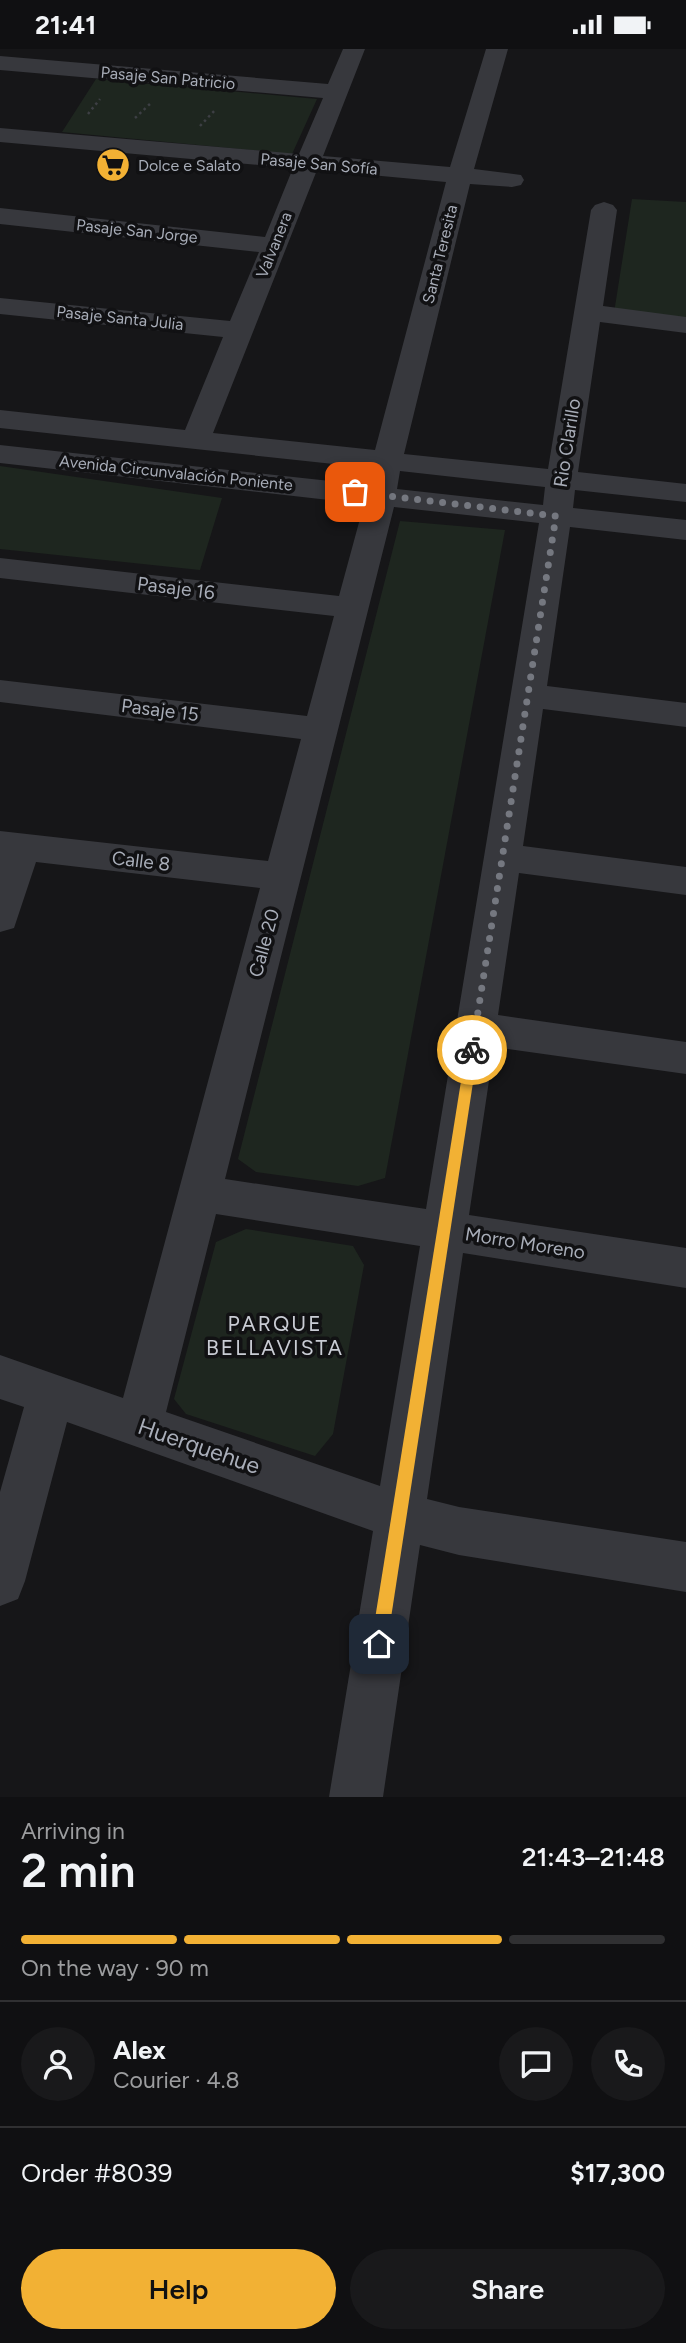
<!DOCTYPE html>
<html lang="en">
<head>
<meta charset="utf-8">
<style>
	:root { --surface:#101012; --page:#19191b; --text:#f1f3f6; --muted:#9c9d9f; --line:#303032; --accent:#f2b134 }
	body { margin:0; font-family:Figtree,sans-serif; background:var(--page); color:var(--text); height:100vh; display:flex; flex-direction:column; font-size:26px; white-space:nowrap }
	* { box-sizing:border-box; margin:0 }
	p { font-size:23px; color:var(--muted) }
	.icon { flex:none; width:38px; height:38px; fill:none; stroke:currentColor; stroke-width:2; stroke-linecap:round; stroke-linejoin:round }
	.map { position:relative; height:1748px; overflow:hidden }
	.sheet { display:flex; flex-direction:column; background:var(--surface); flex:1 }
	.sheet>* { flex:none }
	.pin { position:absolute; display:grid; place-items:center; width:60px; height:60px; color:#fff; margin:-30px; border-radius:14px; box-shadow:0 4px 10px #0006 }
	.courier { position:absolute; display:grid; place-items:center; width:70px; height:70px; margin:-35px; border:5px solid #f2b134; border-radius:50%; background:#fff; color:#222; box-shadow:0 2px 9px #0007 }
	.summary em { font-style:normal; font-weight:600 }
	.summary div { display:flex; flex-direction:column-reverse }
	.summary { display:flex; align-items:center; justify-content:space-between; height:119px; padding:0 21px }
	h1 { font-size:46px; font-weight:600; line-height:52px }
	.bar { display:grid; grid-template-columns:repeat(4,1fr); gap:10px 7px; align-content:center; height:84px; padding:0 21px }
	.bar i { height:9px; border-radius:5px; background:var(--line) }
	.bar .selected { background:var(--accent) }
	.bar p { grid-column:span 4 }
	.line { display:flex; align-items:center; gap:18px; padding:0 21px; border-top:2px solid var(--line) }
	.line div { flex:1 }
	.round { display:grid; place-items:center; flex:none; width:74px; height:74px; border-radius:37px; background:var(--page) }
	.action { display:flex; gap:14px; margin-top:auto; padding:14px 21px }
	.action a { flex:1; height:80px; border-radius:42px; background:var(--accent); color:#111; font-size:28px; font-weight:600; line-height:80px; text-align:center }
	.action a+a { background:var(--page); color:var(--text) }
	.status { display:flex; justify-content:space-between; align-items:center; height:49px; padding:0 35px; background:var(--surface); direction:ltr }
	.status svg { height:19px; fill:currentColor }
	.map>svg:first-child { display:block }
</style>
</head>
<body>
<div class="status"><b>21:41</b><svg viewBox="0 0 49 12"><path d="M0 12V9h3v3zM5 12V6h3v6zM10 12V3h3v9zM15 12V0h3v12zM26 1h20v11H26zM47 4h2v5h-2z"/></svg></div>
<div class="map">
<svg width="686" height="1748" viewBox="0 0 686 1748">
	<rect width="100%" height="100%" fill="#161618"/>
	<!-- green -->
	<path fill="#1e261f" d="M 96,30 L 317,50 L 292,105 L 62,83 Z
		M 632,150 L 686,153 L 686,271 L 614,264 Z
		M 0,417 L 222,449 L 200,521 L 0,500 Z
		M 400,472 L 505,481 L 385,1129 L 358,1137 L 256,1123 L 238,1110 Z
		M 246,1180 L 353,1197 L 364,1216 L 333,1385 L 315,1407 L 186,1365 L 174,1350 L 216,1193 Z"/>
	<g fill="none" stroke-linecap="round" stroke-linejoin="round">
		<!-- path -->
		<path stroke="#3d3f44" stroke-width="2.5" stroke-dasharray="2.5 3.5" stroke-linecap="butt" d="M 88,65 L 100,50
			M 135,69 L 151,54
			M 200,77 L 216,60"/>
		<!-- street -->
		<path fill="#37383d" fill-rule="evenodd" d="M 343,0 L 365,0 L 323,107 L 450,118 L 486,0 L 508,0 L 474,120 L 521,126 L 524,131 L 521,136 L 512,138 L 470,135 L 404,405 L 548,420 L 591,161 L 595,156 L 604,153 L 613,156 L 617,161 L 603,257 L 686,268 L 686,284 L 600,273 L 578,423 L 686,435 L 686,453 L 575,441 L 573,459 L 686,471 L 686,491 L 570,478 L 547,637 L 686,654 L 686,678 L 543,660 L 523,797 L 686,818 L 686,846 L 519,824 L 498,966 L 686,993 L 686,1025 L 494,998 L 469,1166 L 686,1199 L 686,1239 L 463,1204 L 427,1450 L 459,1458 L 686,1493 L 686,1543 L 459,1506 L 420,1496 L 383,1748 L 329,1748 L 373,1482 L 67,1373 L 25,1532 L 18,1550 L 0,1557 L 0,1443 L 24,1358 L 0,1350 L 0,1306 L 123,1349 L 260,839 L 36,813 L 14,879 L 0,883 L 0,782 L 268,812 L 301,690 L 0,653 L 0,631 L 307,667 L 334,567 L 0,529 L 0,509 L 339,547 L 364,455 L 0,414 L 0,396 L 367,436 L 371,419 L 0,379 L 0,361 L 185,381 L 223,288 L 0,265 L 0,249 L 230,272 L 259,203 L 0,175 L 0,159 L 265,188 L 293,119 L 0,93 L 0,79 L 299,105 L 323,49 L 0,21 L 0,7 L 328,35 ZM 317,121 L 446,133 L 375,401 L 213,384 ZM 400,422 L 545,438 L 543,456 L 397,440 ZM 394,458 L 539,474 L 426,1160 L 225,1130 ZM 216,1165 L 420,1197 L 380,1437 L 166,1363 Z"/>
	</g>
	<!-- route -->
	<path fill="#f2b134" d="M 472,996 L 478,1001 L 387,1595 L 384,1600 L 379,1602 L 374,1600 L 371,1595 L 466,1001 Z"/>
	<g fill="none" stroke-linecap="round" stroke-linejoin="round">
		<!-- done -->
		<path stroke="#757880" stroke-width="7" stroke-dasharray="0 12.6" d="M 355,443 L 556,467 L 472,1001"/>
	</g>
	<!-- icons -->
	<defs>
		<g id="supermarket-disc" transform="scale(1.75)"><circle r="9.5" fill="#f2b134" stroke="#111113"/><path d="M-6-5.5h2.5l.6 2H6L4.5 2H-2.5L-4.4-4H-6ZM-1.5 3.2a1.3 1.3 0 1 0 .1 0ZM3 3.2a1.3 1.3 0 1 0 .1 0Z" fill="#111"/></g>
	</defs>
	<g fill-rule="evenodd">
		<use href="#supermarket-disc" x="113" y="116"/>
	</g>
	<g text-anchor="middle" dominant-baseline="central" stroke-width="7" stroke-linejoin="round" paint-order="stroke">
		<!-- far-street labels -->
		<g font-size="16" fill="#a8adb8" stroke="#111113">
			<text transform="translate(168 29) rotate(5)">Pasaje San Patricio</text>
			<text transform="translate(319 115) rotate(5)">Pasaje San Sofía</text>
			<text transform="translate(137 182) rotate(6)">Pasaje San Jorge</text>
			<text transform="translate(274 196) rotate(-68)">Valvanera</text>
			<text transform="translate(440 205) rotate(-76)">Santa Teresita</text>
			<text transform="translate(120 269) rotate(6)">Pasaje Santa Julia</text>
			<text transform="translate(176 424) rotate(6)">Avenida Circunvalación Poniente</text>
		</g>
		<!-- far-poi labels -->
		<g font-size="16" fill="#a8adb8" stroke="#111113" text-anchor="start">
			<text x="138" y="116">Dolce e Salato</text>
		</g>
		<!-- street labels -->
		<g font-size="19" fill="#a8adb8" stroke="#111113">
			<text transform="translate(567 394) rotate(-81)">Rio Clarillo</text>
			<text transform="translate(176 539) rotate(7)">Pasaje 16</text>
			<text transform="translate(160 661) rotate(7)">Pasaje 15</text>
			<text transform="translate(141 812) rotate(7)">Calle 8</text>
			<text transform="translate(264 894) rotate(-75)">Calle 20</text>
			<text transform="translate(525 1194) rotate(9)">Morro Moreno</text>
		</g>
		<!-- neighbourhood labels -->
		<g font-size="21" letter-spacing="2" fill="#c9ccd4" stroke="#111113">
			<text x="275" y="1274">PARQUE<tspan x="275" dy="24">BELLAVISTA</tspan></text>
		</g>
		<!-- near-street labels -->
		<g font-size="23" fill="#a8adb8" stroke="#111113">
			<text transform="translate(199 1397) rotate(19)">Huerquehue</text>
		</g>
	</g>
</svg>
<div class="pin" style="left:355px;top:443px;background:#ea580c"><svg class="icon" aria-label="bag" viewBox="0 0 24 24"><path d="M5 8h14l-1 12H6zM9 8a3 3 0 0 1 6 0"/></svg></div>
<div class="pin" style="left:379px;top:1595px;background:#1f2937"><svg class="icon" aria-label="home" viewBox="0 0 24 24"><path d="M3 11l9-7 9 7M6 9v11h12V9"/></svg></div>
<div class="courier" style="left:472px;top:1001px"><svg class="icon" aria-label="bike" viewBox="0 0 24 24"><circle cx="6" cy="16" r="4"/><circle cx="18" cy="16" r="4"/><path d="M6 16l4-8h5l3 8M10 8l3 8H6M13 5h3"/></svg></div>
</div>
<section class="sheet">
<div class="summary"><div><h1>2 min</h1><p>Arriving in</p></div><em>21:43–21:48</em></div>
<div class="bar"><i class="selected"></i><i class="selected"></i><i class="selected"></i><i></i><p>On the way · 90 m</p></div>
<div class="line" style="height:126px"><a class="round"><svg class="icon" aria-label="person" viewBox="0 0 24 24"><circle cx="12" cy="8" r="4"/><path d="M4 21q1-7 8-7t8 7"/></svg></a><div><b>Alex</b><p>Courier · 4.8</p></div><a class="round"><svg class="icon" aria-label="chat" viewBox="0 0 24 24"><path d="M4 5h16v11H9l-5 4z"/></svg></a><a class="round"><svg class="icon" aria-label="phone" viewBox="0 0 24 24"><path d="M5 4h4l2 5-3 2q2 4 5 5l2-3 5 2v4C11 20 4 13 5 4z"/></svg></a></div>
<div class="line" style="height:91px"><div>Order #8039</div><b>$17,300</b></div>
<div class="action"><a>Help</a><a>Share</a></div>
</section>
</body>
</html>
